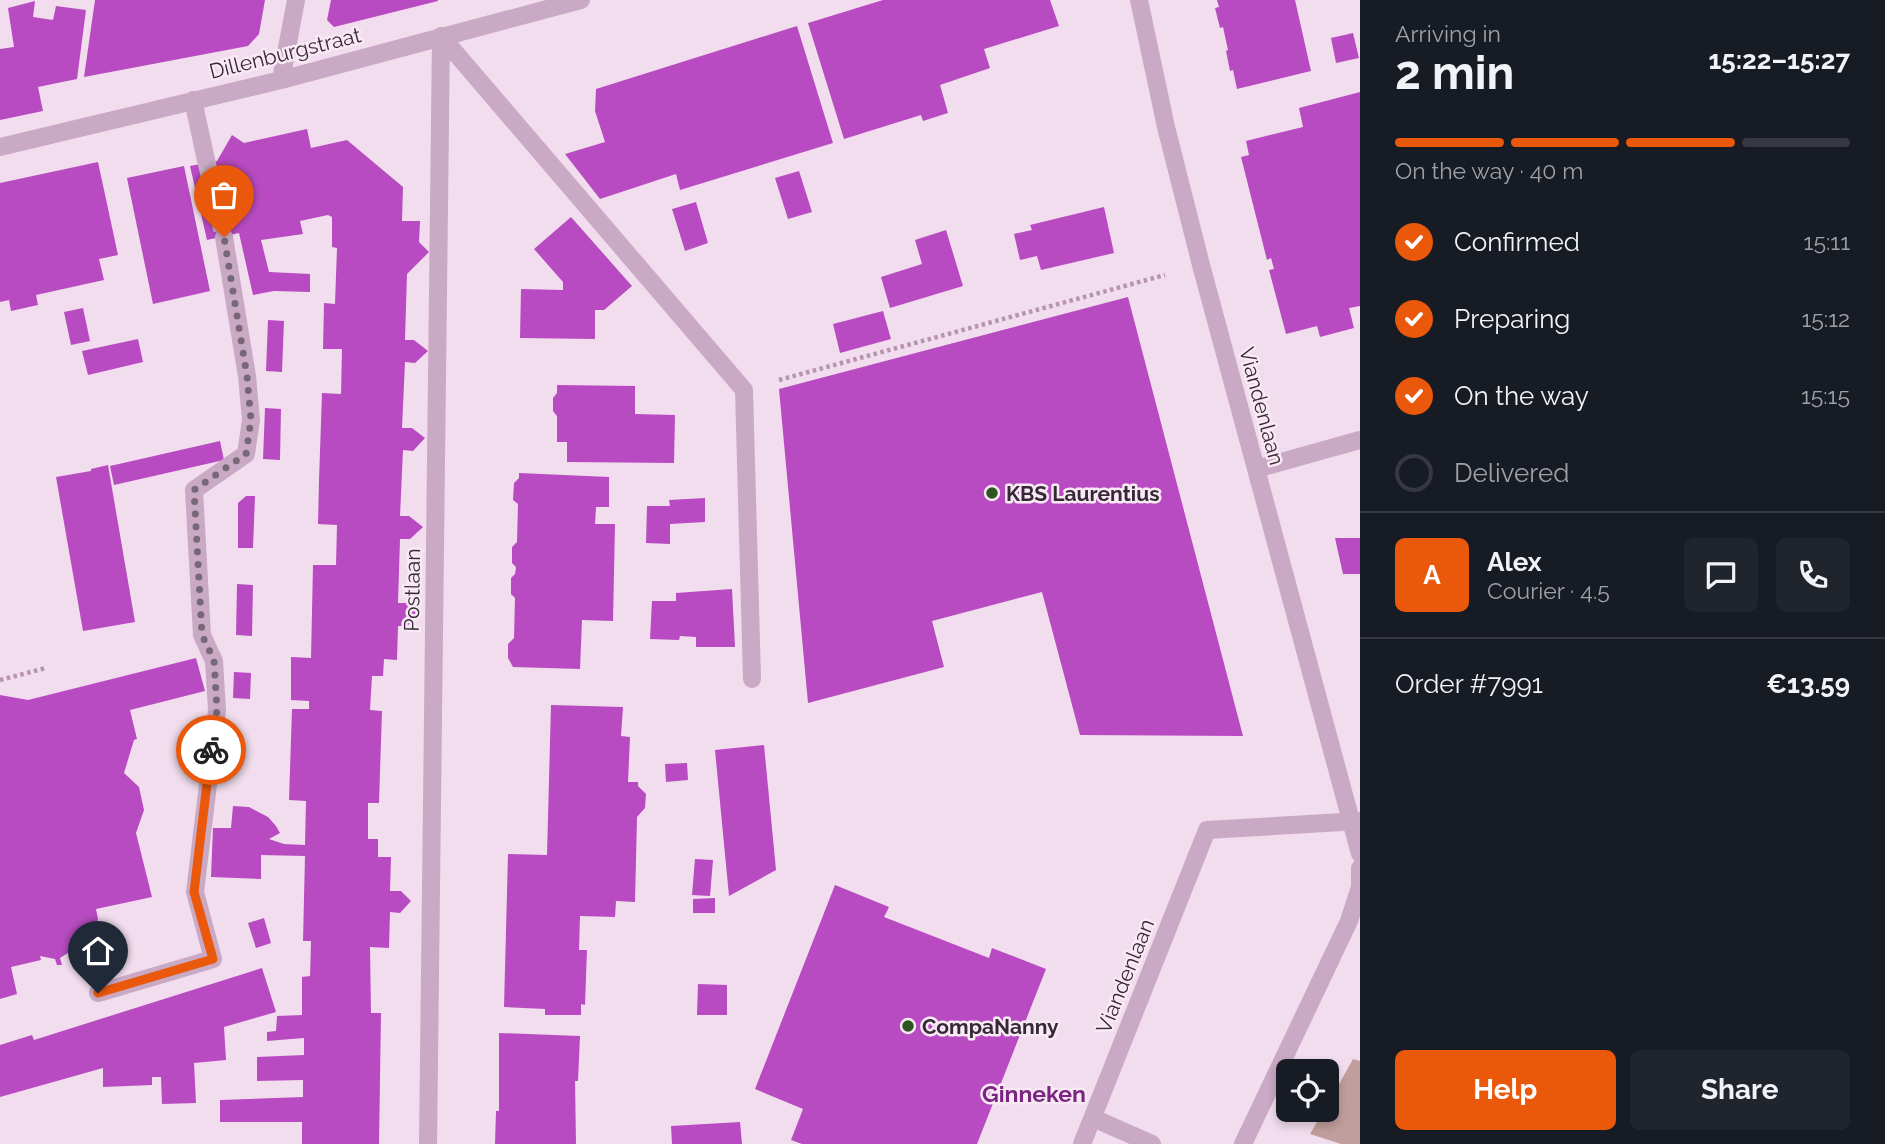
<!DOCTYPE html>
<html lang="en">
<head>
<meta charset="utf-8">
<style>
	:root { --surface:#171b24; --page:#20242c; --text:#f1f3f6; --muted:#9ea1a6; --line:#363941; --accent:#ea580c }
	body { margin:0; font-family:Raleway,sans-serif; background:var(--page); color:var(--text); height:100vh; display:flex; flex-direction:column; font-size:26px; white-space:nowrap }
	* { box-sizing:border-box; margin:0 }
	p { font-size:23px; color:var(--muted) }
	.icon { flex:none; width:38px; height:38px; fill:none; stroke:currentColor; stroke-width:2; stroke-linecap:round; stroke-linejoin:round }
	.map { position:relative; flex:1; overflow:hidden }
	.drawer { display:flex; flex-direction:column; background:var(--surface); width:525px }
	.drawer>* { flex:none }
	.fabs { position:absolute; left:1276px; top:1059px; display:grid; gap:14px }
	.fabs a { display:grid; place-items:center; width:63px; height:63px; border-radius:10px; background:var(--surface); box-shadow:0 4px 10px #0003; font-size:35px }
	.pin { position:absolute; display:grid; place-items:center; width:60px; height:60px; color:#fff; margin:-72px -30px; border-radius:50% 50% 50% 0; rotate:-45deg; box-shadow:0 0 7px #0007 }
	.pin .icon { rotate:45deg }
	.courier { position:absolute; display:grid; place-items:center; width:70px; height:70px; margin:-35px; border:5px solid #ea580c; border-radius:50%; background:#fff; color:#222; box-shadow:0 2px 9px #0007 }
	.summary em { font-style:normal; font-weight:700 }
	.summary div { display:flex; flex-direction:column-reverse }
	.summary { display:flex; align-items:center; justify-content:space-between; height:119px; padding:0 35px }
	h1 { font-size:46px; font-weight:700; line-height:52px }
	.bar { display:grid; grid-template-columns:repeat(4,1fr); gap:10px 7px; align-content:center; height:84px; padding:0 35px }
	.bar i { height:9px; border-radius:5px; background:var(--line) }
	.bar .current { background:var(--accent) }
	.bar p { grid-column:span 4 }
	.line { display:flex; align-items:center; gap:18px; padding:0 35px; border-top:2px solid var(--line) }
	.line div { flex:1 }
	.round { display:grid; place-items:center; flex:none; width:74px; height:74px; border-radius:10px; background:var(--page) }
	ol { padding:0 35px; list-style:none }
	li { display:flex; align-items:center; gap:21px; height:77px }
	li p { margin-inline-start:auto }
	li .icon { padding:7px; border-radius:50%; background:var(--accent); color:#fff; stroke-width:4 }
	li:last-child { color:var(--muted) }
	li i { width:38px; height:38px; border:4px solid var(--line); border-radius:50% }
	.cta { display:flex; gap:14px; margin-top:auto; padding:14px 35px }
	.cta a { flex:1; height:80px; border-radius:10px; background:var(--accent); color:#fff; font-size:28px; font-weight:700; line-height:80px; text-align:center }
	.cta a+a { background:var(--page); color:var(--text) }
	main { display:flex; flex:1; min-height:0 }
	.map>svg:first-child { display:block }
</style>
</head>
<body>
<main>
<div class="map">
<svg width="1360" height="1144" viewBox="0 0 1360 1144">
	<rect width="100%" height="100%" fill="#f1dded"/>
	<!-- green -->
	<path fill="#c09e9d" d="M 1353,1059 L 1360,1061 L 1360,1144 L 1341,1144 L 1310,1134 L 1324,1110 L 1326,1110 L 1327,1106 Z"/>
	<!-- building -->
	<path fill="#b84bc1" d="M 95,0 L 265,0 L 259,34 L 248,46 L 84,77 Z
		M 331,0 L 438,0 L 438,1 L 334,27 L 327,20 Z
		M 883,0 L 1050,0 L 1059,26 L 984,49 L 990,68 L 940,85 L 948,113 L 923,121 L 921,115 L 844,139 L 808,23 Z
		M 1217,0 L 1295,0 L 1311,71 L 1237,89 L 1233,70 L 1230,71 L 1226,51 L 1228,50 L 1223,27 L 1220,28 L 1215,8 L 1219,7 Z
		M 35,1 L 33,17 L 53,20 L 56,6 L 86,10 L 77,79 L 38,87 L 43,111 L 0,120 L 0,49 L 14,47 L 8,8 Z
		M 797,26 L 833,143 L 680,190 L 676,174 L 600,199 L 565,154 L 605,142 L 595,111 L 596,89 Z
		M 1353,33 L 1359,58 L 1336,63 L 1331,38 Z
		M 1360,92 L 1360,306 L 1349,308 L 1354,328 L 1320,337 L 1317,326 L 1286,334 L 1269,270 L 1274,269 L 1271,258 L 1267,260 L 1241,157 L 1249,155 L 1246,141 L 1303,127 L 1299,108 Z
		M 307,129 L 311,148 L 347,140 L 403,187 L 402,221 L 420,221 L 419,242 L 429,252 L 407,274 L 405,340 L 414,340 L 428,351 L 415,363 L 405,362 L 402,428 L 412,428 L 425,438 L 413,451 L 403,450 L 400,516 L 409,516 L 423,527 L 410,539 L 400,539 L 398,603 L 407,603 L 420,614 L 407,626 L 398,626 L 397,660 L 384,659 L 383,676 L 372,676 L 370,710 L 382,711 L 379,803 L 368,803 L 368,839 L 378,839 L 378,857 L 391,857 L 390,891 L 401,891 L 411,901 L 400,913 L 390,912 L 389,948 L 370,947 L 371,1013 L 381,1013 L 379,1144 L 302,1144 L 302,1122 L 220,1122 L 220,1100 L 303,1097 L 303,1080 L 257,1081 L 257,1057 L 304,1055 L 304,1038 L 267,1041 L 267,1032 L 276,1031 L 277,1016 L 302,1015 L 302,977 L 310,976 L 311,941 L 303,941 L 305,856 L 261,855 L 261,879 L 211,877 L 213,828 L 231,828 L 233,806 L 249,807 L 268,817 L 276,826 L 280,833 L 269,839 L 284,844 L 305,845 L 306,801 L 289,800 L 292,709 L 309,709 L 309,701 L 291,700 L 291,657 L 311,658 L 313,565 L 336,565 L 337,525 L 318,524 L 319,481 L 322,393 L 341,394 L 342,349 L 323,349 L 324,303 L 335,304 L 337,248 L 332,247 L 332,217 L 328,215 L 300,221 L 303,234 L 261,240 L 269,272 L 310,274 L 310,292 L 274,291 L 253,295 L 239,233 L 207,240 L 190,166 L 217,161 L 232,135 L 244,143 Z
		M 98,162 L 118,255 L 99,259 L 104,280 L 36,295 L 38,305 L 11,311 L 9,300 L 0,302 L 0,183 Z
		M 184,166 L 210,291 L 153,304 L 127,178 Z
		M 799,171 L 812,212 L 788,219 L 775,178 Z
		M 696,202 L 708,243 L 685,251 L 672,209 Z
		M 1104,207 L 1114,253 L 1041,270 L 1037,256 L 1020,260 L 1014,234 L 1032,230 L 1030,225 Z
		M 571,217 L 632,286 L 604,310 L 595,310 L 595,339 L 520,338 L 521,289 L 563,290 L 563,282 L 534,249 Z
		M 946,230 L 963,286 L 890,308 L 881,277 L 922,264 L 915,240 Z
		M 1128,297 L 1243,736 L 1080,735 L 1042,592 L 932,621 L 944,667 L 808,703 L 779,389 Z
		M 83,308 L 90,341 L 71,345 L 64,312 Z
		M 883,311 L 891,339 L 840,353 L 833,324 Z
		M 268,320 L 284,321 L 282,372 L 266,371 Z
		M 138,339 L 143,362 L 88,375 L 82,351 Z
		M 557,385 L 635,386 L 635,414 L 675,415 L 674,463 L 567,462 L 567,442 L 557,442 L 557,416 L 553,411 L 553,398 L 557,393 Z
		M 265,408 L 281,409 L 280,460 L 263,459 Z
		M 220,441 L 224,460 L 114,485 L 110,466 Z
		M 108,465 L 135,622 L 83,631 L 56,477 L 91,471 L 91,469 Z
		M 519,473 L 609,477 L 609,507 L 596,507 L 595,524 L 615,524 L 613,621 L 582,620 L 580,669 L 513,667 L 508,658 L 508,644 L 514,638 L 515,598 L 511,594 L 511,578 L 515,574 L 516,567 L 512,563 L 512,547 L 517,542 L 518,504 L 513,500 L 514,483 L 519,478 Z
		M 246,496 L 255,496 L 253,548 L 238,548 L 238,503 Z
		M 705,498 L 705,522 L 670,524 L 670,544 L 646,543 L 647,506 L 670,506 L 669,500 Z
		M 1335,538 L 1360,538 L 1360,574 L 1343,574 Z
		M 237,584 L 253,585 L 252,636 L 236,635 Z
		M 732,589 L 735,647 L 696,647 L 696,637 L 680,636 L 679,640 L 650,639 L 652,601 L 676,601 L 676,593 Z
		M 196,658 L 205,691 L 130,710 L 137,739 L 134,740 L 124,773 L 139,787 L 144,810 L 136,833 L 152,897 L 96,909 L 98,919 L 96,926 L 89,929 L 81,927 L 79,943 L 83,944 L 82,949 L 76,948 L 60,958 L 62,965 L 57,965 L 55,959 L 40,956 L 41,960 L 11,967 L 17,994 L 0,999 L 0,695 L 28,700 Z
		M 234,672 L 251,673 L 250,699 L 233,698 Z
		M 551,705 L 623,707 L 621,736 L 630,737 L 628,782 L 638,782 L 638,786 L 646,794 L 645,808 L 637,817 L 635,902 L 616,901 L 615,917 L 580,916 L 579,950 L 587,950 L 585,1005 L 581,1004 L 581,1015 L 545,1015 L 545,1009 L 504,1007 L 508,854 L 547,855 Z
		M 764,745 L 776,870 L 729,896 L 715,750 Z
		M 687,763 L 688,780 L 666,782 L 665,764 Z
		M 695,859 L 713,860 L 710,896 L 692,895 Z
		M 835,885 L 889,907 L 884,917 L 989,958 L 992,948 L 1046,969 L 977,1144 L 802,1144 L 791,1140 L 803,1109 L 755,1089 Z
		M 715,898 L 715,913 L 693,913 L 693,899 Z
		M 264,918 L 271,943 L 256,948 L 248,923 Z
		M 262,968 L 276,1012 L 224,1027 L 226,1060 L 194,1063 L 196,1103 L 162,1104 L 161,1077 L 152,1077 L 152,1085 L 103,1087 L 103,1068 L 0,1097 L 0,1045 L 32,1035 L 34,1040 Z
		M 698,984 L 727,985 L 727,1015 L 697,1015 Z
		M 499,1033 L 580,1036 L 578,1081 L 575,1081 L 576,1144 L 495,1144 L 496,1111 L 499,1111 Z
		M 740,1122 L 742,1144 L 672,1144 L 671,1126 Z"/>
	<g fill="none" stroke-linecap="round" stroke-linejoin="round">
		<!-- minor-tunnel -->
		<path stroke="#ccb9c8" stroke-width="18" stroke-dasharray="18 9" stroke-linecap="butt" d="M 206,160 L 224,237"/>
		<!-- path -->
		<path stroke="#b593b1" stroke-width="4.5" stroke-dasharray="3.5 3.5" stroke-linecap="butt" d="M 779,380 L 1165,275
			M 0,680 L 46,668"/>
		<!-- minor -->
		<path stroke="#c9a9c4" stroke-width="18" d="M 1139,0 L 1166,127 L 1201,265 L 1360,854
			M 441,36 L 744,390 L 752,679
			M 281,80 L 296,0
			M 193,100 L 206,160
			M 0,147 L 281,80 L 581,0
			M 1256,469 L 1360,440
			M 98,993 L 213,959 L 195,892 L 217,710 L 214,661 L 202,635 L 194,490 L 246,454 L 251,420 L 247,376 L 224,237
			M 1093,1118 L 1152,1144
			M 428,1144 L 441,36
			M 1082,1144 L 1207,830 L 1360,821
			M 1243,1144 L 1349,921 L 1360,887 L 1360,868"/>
	</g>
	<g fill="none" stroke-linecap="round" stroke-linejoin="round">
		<!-- done -->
		<path stroke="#776876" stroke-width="7" stroke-dasharray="0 12.6" d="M 211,750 L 217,710 L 214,660 L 202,635 L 194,490 L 246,454 L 251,420 L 247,376 L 224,237"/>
		<!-- route -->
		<path stroke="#ea580c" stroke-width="9" d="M 98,993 L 213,959 L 194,892 L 211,750"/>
	</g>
	<!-- markers -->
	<g fill="#2d5620" stroke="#f9e9f5" stroke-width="2.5">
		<circle cx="992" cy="493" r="7"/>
		<circle cx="908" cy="1026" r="7"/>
	</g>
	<g text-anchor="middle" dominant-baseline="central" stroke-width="5" stroke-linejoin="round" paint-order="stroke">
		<!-- street labels -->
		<g font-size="21" fill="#362936" stroke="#f9e9f5">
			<text transform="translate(285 53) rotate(-14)">Dillenburgstraat</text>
			<text transform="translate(1262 406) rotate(75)">Viandenlaan</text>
			<text transform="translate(412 590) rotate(-89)">Postlaan</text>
			<text transform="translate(1125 976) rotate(-68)">Viandenlaan</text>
		</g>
		<!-- poi labels -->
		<g font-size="21" font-weight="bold" fill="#362936" stroke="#f9e9f5" text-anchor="start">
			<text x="1006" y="493">KBS Laurentius</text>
			<text x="922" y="1026">CompaNanny</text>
		</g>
		<!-- neighbourhood labels -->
		<g font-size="23" font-weight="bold" fill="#7b2582" stroke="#f9e9f5">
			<text x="1034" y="1093">Ginneken</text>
		</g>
	</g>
</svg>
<div class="fabs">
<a><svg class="icon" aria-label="locate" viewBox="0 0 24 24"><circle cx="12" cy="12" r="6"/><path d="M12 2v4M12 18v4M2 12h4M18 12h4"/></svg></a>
</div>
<div class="pin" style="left:224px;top:237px;background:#ea580c"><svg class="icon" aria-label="bag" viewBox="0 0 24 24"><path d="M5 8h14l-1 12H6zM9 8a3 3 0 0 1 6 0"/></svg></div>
<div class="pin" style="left:98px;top:993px;background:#1f2937"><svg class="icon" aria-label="home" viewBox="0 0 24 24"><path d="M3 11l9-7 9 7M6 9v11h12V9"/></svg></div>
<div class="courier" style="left:211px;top:750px"><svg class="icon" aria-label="bike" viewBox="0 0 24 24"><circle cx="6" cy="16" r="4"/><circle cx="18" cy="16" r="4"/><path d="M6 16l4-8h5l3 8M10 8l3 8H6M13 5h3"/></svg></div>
</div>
<section class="drawer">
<div class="summary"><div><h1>2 min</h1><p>Arriving in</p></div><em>15:22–15:27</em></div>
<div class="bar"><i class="current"></i><i class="current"></i><i class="current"></i><i></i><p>On the way · 40 m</p></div>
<ol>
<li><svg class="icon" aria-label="check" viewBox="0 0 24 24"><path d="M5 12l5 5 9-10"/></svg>Confirmed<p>15:11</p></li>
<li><svg class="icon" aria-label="check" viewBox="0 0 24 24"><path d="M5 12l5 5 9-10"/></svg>Preparing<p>15:12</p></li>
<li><svg class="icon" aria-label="check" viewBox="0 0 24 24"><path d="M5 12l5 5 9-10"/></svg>On the way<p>15:15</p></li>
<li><i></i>Delivered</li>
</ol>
<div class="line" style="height:126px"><b class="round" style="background:var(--accent);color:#fff">A</b><div><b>Alex</b><p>Courier · 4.5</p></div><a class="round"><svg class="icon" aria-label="chat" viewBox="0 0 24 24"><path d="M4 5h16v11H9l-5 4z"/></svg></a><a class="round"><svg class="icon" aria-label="phone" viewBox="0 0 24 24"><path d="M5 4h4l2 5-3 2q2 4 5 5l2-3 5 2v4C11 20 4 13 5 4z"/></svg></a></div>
<div class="line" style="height:91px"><div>Order #7991</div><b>€13.59</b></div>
<div class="cta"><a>Help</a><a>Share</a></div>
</section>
</main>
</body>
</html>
